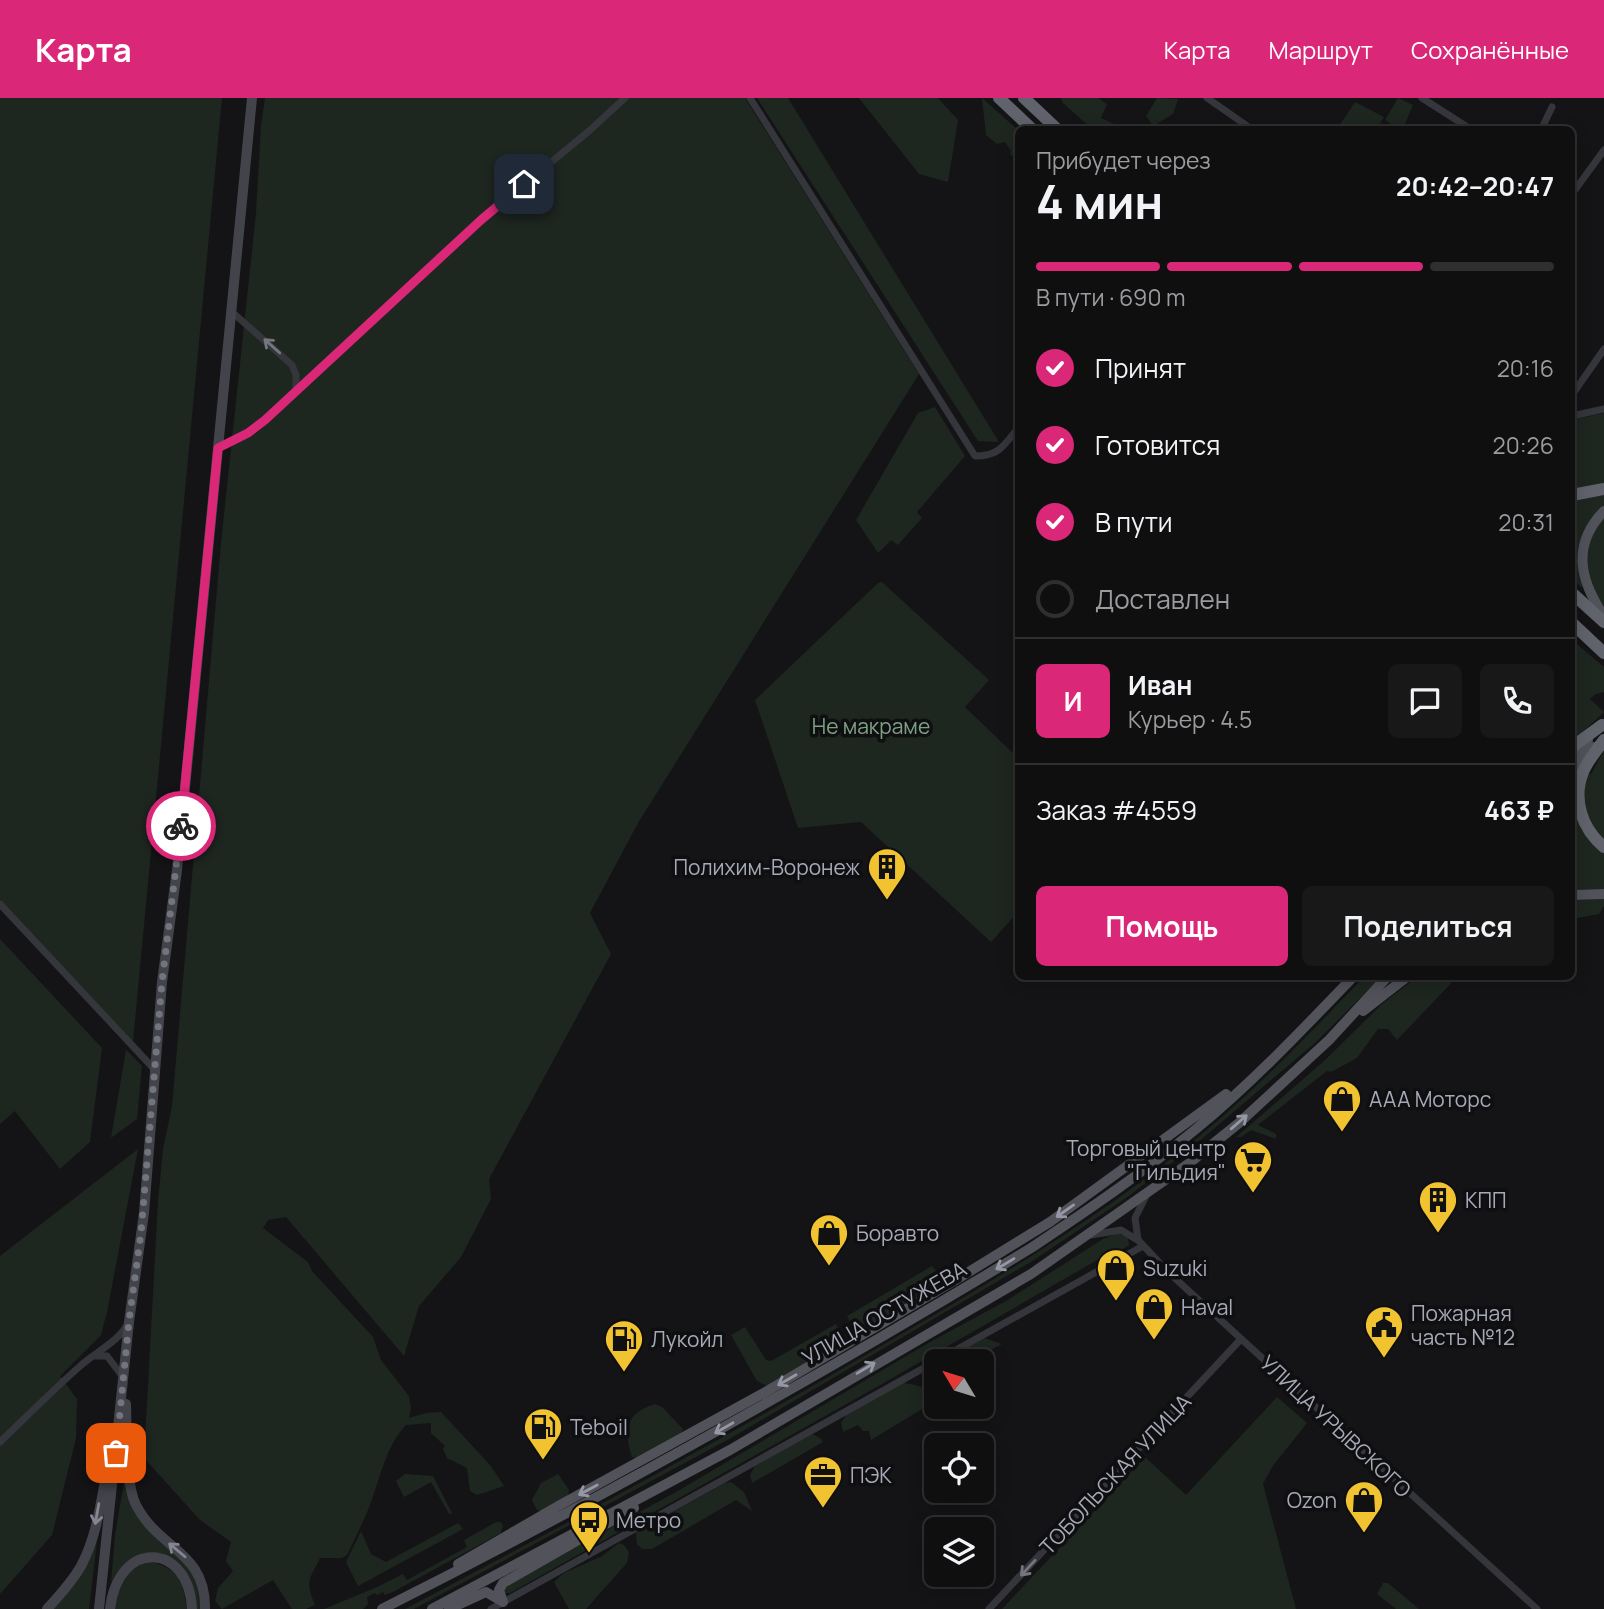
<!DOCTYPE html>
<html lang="ru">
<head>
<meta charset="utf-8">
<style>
	:root { --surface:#0f0f10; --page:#181819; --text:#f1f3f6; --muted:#9b9c9f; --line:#2f2f30; --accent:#db2777 }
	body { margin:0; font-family:Manrope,sans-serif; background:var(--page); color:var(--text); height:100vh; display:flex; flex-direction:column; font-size:26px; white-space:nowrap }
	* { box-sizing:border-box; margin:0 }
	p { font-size:23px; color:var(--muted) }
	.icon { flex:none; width:38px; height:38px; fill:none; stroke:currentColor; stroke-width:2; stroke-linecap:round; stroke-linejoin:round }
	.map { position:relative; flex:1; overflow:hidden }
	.drawer { position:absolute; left:1015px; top:28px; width:560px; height:854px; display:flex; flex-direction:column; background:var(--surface); border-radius:10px; box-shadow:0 4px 18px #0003,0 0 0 2px var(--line) }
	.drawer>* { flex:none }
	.needle { width:46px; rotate:308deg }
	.buttons { position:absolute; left:924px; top:1251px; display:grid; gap:14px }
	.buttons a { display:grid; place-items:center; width:70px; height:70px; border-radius:10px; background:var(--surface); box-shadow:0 4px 18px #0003,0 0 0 2px var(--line); font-size:35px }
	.pin { position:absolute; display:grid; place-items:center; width:60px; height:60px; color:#fff; margin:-30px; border-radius:14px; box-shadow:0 4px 10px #0006 }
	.courier { position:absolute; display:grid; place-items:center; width:70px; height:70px; margin:-35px; border:5px solid #db2777; border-radius:50%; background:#fff; color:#222; box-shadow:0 2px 9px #0007 }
	.overview em { font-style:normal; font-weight:700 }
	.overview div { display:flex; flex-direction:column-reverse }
	.overview { display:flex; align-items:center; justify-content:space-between; height:119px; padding:0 21px }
	h1 { font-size:46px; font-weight:700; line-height:52px }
	.bar { display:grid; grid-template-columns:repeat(4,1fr); gap:10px 7px; align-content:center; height:84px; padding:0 21px }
	.bar i { height:9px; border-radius:5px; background:var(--line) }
	.bar .on { background:var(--accent) }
	.bar p { grid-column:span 4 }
	.line { display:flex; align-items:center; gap:18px; padding:0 21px; border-top:2px solid var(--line) }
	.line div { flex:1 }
	.round { display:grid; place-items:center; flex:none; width:74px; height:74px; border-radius:10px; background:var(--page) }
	ol { padding:0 21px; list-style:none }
	li { display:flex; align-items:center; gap:21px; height:77px }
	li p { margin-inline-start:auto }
	li .icon { padding:7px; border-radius:50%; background:var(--accent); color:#fff; stroke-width:4 }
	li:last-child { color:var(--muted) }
	li i { width:38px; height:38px; border:4px solid var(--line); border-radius:50% }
	.primary-button { display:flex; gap:14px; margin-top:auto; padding:14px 21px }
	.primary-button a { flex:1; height:80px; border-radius:10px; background:var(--accent); color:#fff; font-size:28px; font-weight:700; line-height:80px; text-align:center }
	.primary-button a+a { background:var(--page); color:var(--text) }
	header { display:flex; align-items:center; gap:42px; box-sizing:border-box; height:98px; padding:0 35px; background:var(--accent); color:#fff }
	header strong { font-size:33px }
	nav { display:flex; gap:38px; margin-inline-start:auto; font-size:24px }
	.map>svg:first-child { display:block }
</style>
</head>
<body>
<header>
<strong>Карта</strong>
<nav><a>Карта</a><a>Маршрут</a><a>Сохранённые</a></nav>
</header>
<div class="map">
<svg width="1604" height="1511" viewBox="0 0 1604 1511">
	<rect width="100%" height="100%" fill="#141416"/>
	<!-- green -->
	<path fill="#1e2620" d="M 0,0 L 222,0 L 133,944 L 0,801 Z
		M 265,0 L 745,0 L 919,276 L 638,725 L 590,815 L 611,856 L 489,1081 L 491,1101 L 461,1159 L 419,1208 L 404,1258 L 286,1119 L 268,1122 L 263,1130 L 308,1164 L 312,1173 L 373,1239 L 381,1262 L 409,1298 L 411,1310 L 409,1320 L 426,1315 L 441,1314 L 491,1368 L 504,1388 L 477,1397 L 470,1393 L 467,1370 L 447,1360 L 443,1351 L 445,1348 L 431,1335 L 431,1325 L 406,1327 C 384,1351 380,1383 368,1412 C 362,1427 354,1442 347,1457 L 342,1460 L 320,1460 C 309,1482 305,1483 315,1507 L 306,1511 L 292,1511 L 273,1482 L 222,1511 L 215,1503 L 218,1490 L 233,1473 L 226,1463 L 231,1444 L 200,1422 L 144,1360 L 158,1104 L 163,1051 L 172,1008 L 221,445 L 256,115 L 261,27 Z
		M 757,0 L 788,0 L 999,344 L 978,343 Z
		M 859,0 L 938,0 L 958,22 L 948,84 L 919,76 Z
		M 982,0 L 1018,32 L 1018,63 L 1010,56 L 1011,53 L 1005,44 L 997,46 L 986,37 Z
		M 1061,0 L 1098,0 L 1107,6 L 1101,20 L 1125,31 L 1092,31 L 1063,5 Z
		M 1157,0 L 1178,1 L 1173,16 L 1153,28 L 1146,18 Z
		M 1398,0 L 1413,7 L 1405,26 L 1409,31 L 1386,31 L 1390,25 L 1385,22 Z
		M 1355,4 L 1384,19 L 1377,31 L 1337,31 Z
		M 935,309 L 965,358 L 917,414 L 922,420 L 898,447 L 891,442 L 878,455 L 856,422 L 918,315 Z
		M 1604,315 L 1604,508 L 1590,487 L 1581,489 L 1572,480 L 1572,322 Z
		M 882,484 L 989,582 L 965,609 L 1018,660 L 1018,814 L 991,844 L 861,724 L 798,730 L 755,602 L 878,485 Z
		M 1572,542 L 1604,569 L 1604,594 L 1594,597 L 1590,601 L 1604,614 L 1572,644 Z
		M 1604,653 L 1604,791 L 1572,792 L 1572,681 L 1577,675 L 1591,676 Z
		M 1604,801 L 1604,808 L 1599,816 L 1572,821 L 1572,802 Z
		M 0,841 L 102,950 L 90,1044 L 60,1071 L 15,1013 L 0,1026 Z
		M 1364,879 L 1381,879 L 1316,944 L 1190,1051 L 1126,1100 L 1034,1162 L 731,1340 L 414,1511 L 405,1511 C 568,1425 729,1338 888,1244 C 996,1181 1105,1117 1202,1036 C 1261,987 1311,934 1364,879 Z
		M 1417,879 L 1457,879 L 1397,942 L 1388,931 L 1378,931 L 1357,960 L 1331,974 L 1327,973 L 1258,1027 L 1276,1036 L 1276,1041 L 1251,1032 L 1241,1039 L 1236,1039 L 1323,964 L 1382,906 Z
		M 126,952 L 142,968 L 137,1021 L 111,1040 Z
		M 138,1051 L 107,1214 L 101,1237 L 60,1278 L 77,1301 L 76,1340 L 52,1437 L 0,1496 L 0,1158 Z
		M 1118,1135 L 1128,1140 L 1129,1147 L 1126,1149 L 1105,1162 L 1099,1161 L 882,1286 L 510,1495 L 504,1495 L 506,1487 L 676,1394 L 930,1244 L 1006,1203 L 1103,1141 Z
		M 932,1168 L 944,1182 L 942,1187 L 861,1234 L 855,1235 L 847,1218 Z
		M 836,1226 L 842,1238 L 842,1246 L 767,1288 L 757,1283 L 731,1237 L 745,1229 L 766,1262 L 771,1263 Z
		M 984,1240 L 1002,1246 L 971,1263 L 953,1264 L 954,1257 Z
		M 903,1285 L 916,1287 L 932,1294 L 928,1301 L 932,1305 L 871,1342 L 869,1333 L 863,1333 L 858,1327 L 843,1334 L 841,1325 L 847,1316 Z
		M 1277,1299 L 1307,1325 L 1272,1369 L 1263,1386 L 1296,1511 L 1002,1511 L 1145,1359 L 1186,1397 Z
		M 655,1306 L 662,1309 L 683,1331 L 681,1338 L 639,1361 L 632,1359 C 623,1332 626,1315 655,1306 Z
		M 812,1336 L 820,1340 L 823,1344 L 752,1385 L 750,1377 L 755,1368 Z
		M 405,1376 L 433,1378 L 452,1415 L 449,1416 L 431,1384 L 404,1399 L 396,1383 Z
		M 558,1376 L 569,1392 L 568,1398 L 542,1413 L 537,1412 L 532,1402 L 541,1385 Z
		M 125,1378 L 126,1391 L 197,1481 L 200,1511 L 196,1511 C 194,1498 193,1485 185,1474 C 164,1442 125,1454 111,1485 L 115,1437 Z
		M 731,1384 L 744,1394 L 752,1413 L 736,1402 L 652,1451 L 642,1451 L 637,1446 L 636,1435 L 725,1385 Z
		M 496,1424 L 500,1424 L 503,1427 L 501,1435 L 393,1494 L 385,1497 L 383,1494 L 377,1497 L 375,1495 L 367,1499 L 368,1506 L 363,1511 L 324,1511 L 377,1489 L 403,1476 L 407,1482 L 467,1449 L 464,1442 Z
		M 458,1425 L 463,1431 L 358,1488 L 346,1464 L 361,1433 L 371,1456 L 386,1464 Z
		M 97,1443 L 89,1511 L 51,1511 Z
		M 619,1445 L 624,1447 L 629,1454 L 627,1465 L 586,1511 L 569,1511 L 554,1484 L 564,1475 L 602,1458 Z
		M 148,1463 C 178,1470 183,1482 187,1511 L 114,1511 C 118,1483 123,1475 148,1463 Z
		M 1383,1485 L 1388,1485 L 1419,1511 L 1396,1511 L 1377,1496 Z"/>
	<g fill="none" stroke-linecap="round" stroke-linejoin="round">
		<!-- street -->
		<path stroke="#35363b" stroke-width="7" d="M 750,0 L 975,358 C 1000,358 1004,347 1018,330
			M 1207,0 L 1253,32
			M 1422,0 L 1472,32
			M 1541,32 L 1552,9
			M 1572,96 L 1604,52
			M 232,214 L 292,267 L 296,277 L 296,292
			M 1572,297 L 1604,251
			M 1572,318 L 1604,311
			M 218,350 L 248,335 L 265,322 L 481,122 L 589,33 L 625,0
			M 0,806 L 156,973
			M 1091,1137 L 1121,1132 L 1139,1143 L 1168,1174 L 1537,1511
			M 1138,1142 L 1135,1120 L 1146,1098
			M 93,1258 L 107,1258 L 123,1279
			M 0,1344 C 26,1319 52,1293 79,1269 C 94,1255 118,1244 127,1227
			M 491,1511 L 1143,1148
			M 989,1511 L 1241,1241"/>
		<!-- secondary -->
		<path stroke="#43444b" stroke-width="10" d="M 126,1306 C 127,1333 125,1385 136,1407 C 159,1452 206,1453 205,1511
			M 47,1511 C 59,1498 72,1484 81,1468 C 99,1435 102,1393 110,1357
			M 99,1511 L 129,1224 L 144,1115 L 162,884 L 177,772 L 252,0
			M 110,1511 C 118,1440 189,1444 192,1511"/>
		<!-- primary -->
		<path stroke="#51525a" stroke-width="10" d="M 1604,413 C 1571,447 1580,483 1604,518
			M 1572,660 L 1588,642
			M 1572,672 L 1594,649
			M 1572,797 L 1604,796
			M 1363,913 L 1408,878
			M 458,1466 L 560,1407 L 762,1296 L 959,1180 L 1050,1124 L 1226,996
			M 503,1504 L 499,1492 L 503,1485 L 634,1410
			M 382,1511 C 604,1399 818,1279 1031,1150 C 1088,1112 1144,1074 1196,1031 C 1253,984 1303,931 1354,878
			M 432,1511 L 730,1352 L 1031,1176 L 1188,1066 L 1239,1025 L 1329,942 L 1388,878
			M 449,1511 L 486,1494 L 503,1504"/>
		<!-- highway -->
		<path stroke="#61636c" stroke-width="12" d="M 999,0 L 1033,32
			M 1024,0 L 1058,32
			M 1572,397 L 1604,391
			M 1572,495 L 1604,524
			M 1572,525 L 1604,555
			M 1604,642 C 1597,652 1588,662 1583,674 C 1572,701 1582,731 1604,749
			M 1572,649 L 1602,627"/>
	</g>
	<!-- one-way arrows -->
	<defs><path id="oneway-shaft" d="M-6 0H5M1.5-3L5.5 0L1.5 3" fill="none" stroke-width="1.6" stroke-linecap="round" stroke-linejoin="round" transform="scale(1.75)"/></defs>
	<g stroke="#73757f">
		<use href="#oneway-shaft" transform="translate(272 248) rotate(-138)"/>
		<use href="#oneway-shaft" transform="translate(1028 1470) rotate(133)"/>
	</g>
	<g stroke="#9598a4">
		<use href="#oneway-shaft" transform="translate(1239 1024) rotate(-41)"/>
		<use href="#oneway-shaft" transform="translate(1065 1113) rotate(145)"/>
		<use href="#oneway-shaft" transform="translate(1005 1166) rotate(149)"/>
		<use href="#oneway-shaft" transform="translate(866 1270) rotate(-31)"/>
		<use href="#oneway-shaft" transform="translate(787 1282) rotate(150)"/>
		<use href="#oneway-shaft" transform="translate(724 1330) rotate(150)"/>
		<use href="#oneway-shaft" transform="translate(588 1392) rotate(152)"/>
	</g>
	<g stroke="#838691">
		<use href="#oneway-shaft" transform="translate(97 1416) rotate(100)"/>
		<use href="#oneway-shaft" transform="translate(177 1452) rotate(-140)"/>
	</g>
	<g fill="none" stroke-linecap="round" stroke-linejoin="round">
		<!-- done -->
		<path stroke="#73757e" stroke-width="7" stroke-dasharray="0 12.6" d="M 116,1355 L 129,1223 L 141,1135 L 162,884 L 181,728"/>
		<!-- route -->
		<path stroke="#db2777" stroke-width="9" d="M 181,728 L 218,350 L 248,335 L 265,322 L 481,122 L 524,86"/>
	</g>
	<!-- icons -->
	<defs>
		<g id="building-pin" transform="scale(2.0125)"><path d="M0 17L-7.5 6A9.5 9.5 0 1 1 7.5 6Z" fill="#f1c331" stroke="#0f0f11"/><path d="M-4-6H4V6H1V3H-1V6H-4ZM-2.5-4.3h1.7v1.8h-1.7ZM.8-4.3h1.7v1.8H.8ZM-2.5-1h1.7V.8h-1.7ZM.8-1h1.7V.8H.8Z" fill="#111"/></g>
		<g id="shop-pin" transform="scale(2.0125)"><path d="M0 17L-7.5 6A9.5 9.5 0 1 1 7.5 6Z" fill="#f1c331" stroke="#0f0f11"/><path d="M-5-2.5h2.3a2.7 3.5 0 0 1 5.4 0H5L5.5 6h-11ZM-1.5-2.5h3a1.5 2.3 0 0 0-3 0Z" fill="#111"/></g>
		<g id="supermarket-pin" transform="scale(2.0125)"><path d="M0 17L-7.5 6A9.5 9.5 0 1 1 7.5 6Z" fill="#f1c331" stroke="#0f0f11"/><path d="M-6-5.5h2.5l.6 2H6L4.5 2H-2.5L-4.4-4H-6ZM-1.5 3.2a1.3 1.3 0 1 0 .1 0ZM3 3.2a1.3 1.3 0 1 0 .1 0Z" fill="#111"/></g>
		<g id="civic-pin" transform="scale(2.0125)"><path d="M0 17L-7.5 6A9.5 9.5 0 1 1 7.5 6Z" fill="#f1c331" stroke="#0f0f11"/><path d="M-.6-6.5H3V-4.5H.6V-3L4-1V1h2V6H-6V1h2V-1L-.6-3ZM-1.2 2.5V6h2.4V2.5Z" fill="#111"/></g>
		<g id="fuel-pin" transform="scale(2.0125)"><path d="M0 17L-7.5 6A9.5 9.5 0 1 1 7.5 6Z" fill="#f1c331" stroke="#0f0f11"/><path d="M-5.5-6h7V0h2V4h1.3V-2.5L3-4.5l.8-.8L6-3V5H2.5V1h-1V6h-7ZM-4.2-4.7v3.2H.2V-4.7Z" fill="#111"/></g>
		<g id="office-pin" transform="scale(2.0125)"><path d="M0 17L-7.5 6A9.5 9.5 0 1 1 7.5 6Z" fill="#f1c331" stroke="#0f0f11"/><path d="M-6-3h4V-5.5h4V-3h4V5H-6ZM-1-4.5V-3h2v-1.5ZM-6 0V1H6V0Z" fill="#111"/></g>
		<g id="bus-pin" transform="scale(2.0125)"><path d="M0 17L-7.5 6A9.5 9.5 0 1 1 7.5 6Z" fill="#f1c331" stroke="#0f0f11"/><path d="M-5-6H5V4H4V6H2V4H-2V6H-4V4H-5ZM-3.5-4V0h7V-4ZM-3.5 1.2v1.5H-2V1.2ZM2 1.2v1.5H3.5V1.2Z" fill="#111"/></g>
	</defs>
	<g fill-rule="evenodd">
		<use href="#building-pin" x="887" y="769"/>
		<use href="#shop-pin" x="1342" y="1001"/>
		<use href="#supermarket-pin" x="1253" y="1062"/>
		<use href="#building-pin" x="1438" y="1102"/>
		<use href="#shop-pin" x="829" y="1135"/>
		<use href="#shop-pin" x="1116" y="1170"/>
		<use href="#shop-pin" x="1154" y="1209"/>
		<use href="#civic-pin" x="1384" y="1227"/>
		<use href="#fuel-pin" x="624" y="1241"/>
		<use href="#fuel-pin" x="543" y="1329"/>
		<use href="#office-pin" x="823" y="1377"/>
		<use href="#shop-pin" x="1364" y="1402"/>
		<use href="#bus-pin" x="589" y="1422"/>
	</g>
	<g text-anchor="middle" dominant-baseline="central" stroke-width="7" stroke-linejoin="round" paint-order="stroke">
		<!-- park labels -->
		<g font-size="21" fill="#7da183" stroke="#0f0f11">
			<text x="871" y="628">Не макраме</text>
		</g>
		<!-- poi labels -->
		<g font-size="21" fill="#a6a9b6" stroke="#0f0f11" text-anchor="start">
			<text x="860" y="769" text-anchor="end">Полихим-Воронеж</text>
			<text x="1369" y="1001">ААА Моторс</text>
			<text x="1226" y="1050" text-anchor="end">Торговый центр<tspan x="1226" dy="24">"Гильдия"</tspan></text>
			<text x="1465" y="1102">КПП</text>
			<text x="856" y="1135">Боравто</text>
			<text x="1143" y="1170">Suzuki</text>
			<text x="1181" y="1209">Haval</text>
			<text x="1411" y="1215">Пожарная<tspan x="1411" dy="24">часть №12</tspan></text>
			<text x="651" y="1241">Лукойл</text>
			<text x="570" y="1329">Teboil</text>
			<text x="850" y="1377">ПЭК</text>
			<text x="1337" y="1402" text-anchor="end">Ozon</text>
			<text x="616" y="1422">Метро</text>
		</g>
		<!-- street labels -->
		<g font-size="21" fill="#a6a9b6" stroke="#0f0f11">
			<text transform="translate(884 1215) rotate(-30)">УЛИЦА ОСТУЖЕВА</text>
			<text transform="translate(1336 1328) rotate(43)">УЛИЦА УРЫВСКОГО</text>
			<text transform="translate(1115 1376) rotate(-47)">ТОБОЛЬСКАЯ УЛИЦА</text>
		</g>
	</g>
</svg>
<div class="buttons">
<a><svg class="needle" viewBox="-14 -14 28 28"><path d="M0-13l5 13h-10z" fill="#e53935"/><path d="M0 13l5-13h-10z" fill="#9b9c9f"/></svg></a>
<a><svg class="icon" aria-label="locate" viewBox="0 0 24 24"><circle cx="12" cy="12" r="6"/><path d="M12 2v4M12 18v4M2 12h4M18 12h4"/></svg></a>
<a><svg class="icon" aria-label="layers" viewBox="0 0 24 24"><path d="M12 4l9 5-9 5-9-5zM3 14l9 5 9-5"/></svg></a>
</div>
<div class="pin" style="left:116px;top:1355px;background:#ea580c"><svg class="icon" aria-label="bag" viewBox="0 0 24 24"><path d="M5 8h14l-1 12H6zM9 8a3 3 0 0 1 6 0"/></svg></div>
<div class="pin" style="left:524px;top:86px;background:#1f2937"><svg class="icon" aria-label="home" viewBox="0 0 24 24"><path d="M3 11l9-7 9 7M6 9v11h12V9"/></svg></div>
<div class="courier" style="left:181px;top:728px"><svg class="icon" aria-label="bike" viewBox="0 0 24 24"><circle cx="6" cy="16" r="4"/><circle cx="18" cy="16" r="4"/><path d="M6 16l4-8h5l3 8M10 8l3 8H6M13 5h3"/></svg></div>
<section class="drawer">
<div class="overview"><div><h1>4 мин</h1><p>Прибудет через</p></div><em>20:42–20:47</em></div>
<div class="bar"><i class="on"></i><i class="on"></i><i class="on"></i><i></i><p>В пути · 690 m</p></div>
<ol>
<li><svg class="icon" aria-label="check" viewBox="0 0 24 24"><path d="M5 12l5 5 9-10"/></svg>Принят<p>20:16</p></li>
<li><svg class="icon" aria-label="check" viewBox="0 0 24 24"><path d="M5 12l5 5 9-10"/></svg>Готовится<p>20:26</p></li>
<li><svg class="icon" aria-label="check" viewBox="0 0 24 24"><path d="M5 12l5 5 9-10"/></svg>В пути<p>20:31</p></li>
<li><i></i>Доставлен</li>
</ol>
<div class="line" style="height:126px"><b class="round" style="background:var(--accent);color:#fff">И</b><div><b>Иван</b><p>Курьер · 4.5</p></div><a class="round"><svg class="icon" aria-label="chat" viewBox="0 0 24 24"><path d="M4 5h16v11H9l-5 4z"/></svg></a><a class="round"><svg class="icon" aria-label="phone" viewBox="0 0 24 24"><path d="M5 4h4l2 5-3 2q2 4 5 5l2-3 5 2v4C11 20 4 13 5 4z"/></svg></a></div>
<div class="line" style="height:91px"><div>Заказ #4559</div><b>463 ₽</b></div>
<div class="primary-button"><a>Помощь</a><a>Поделиться</a></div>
</section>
</div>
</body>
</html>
